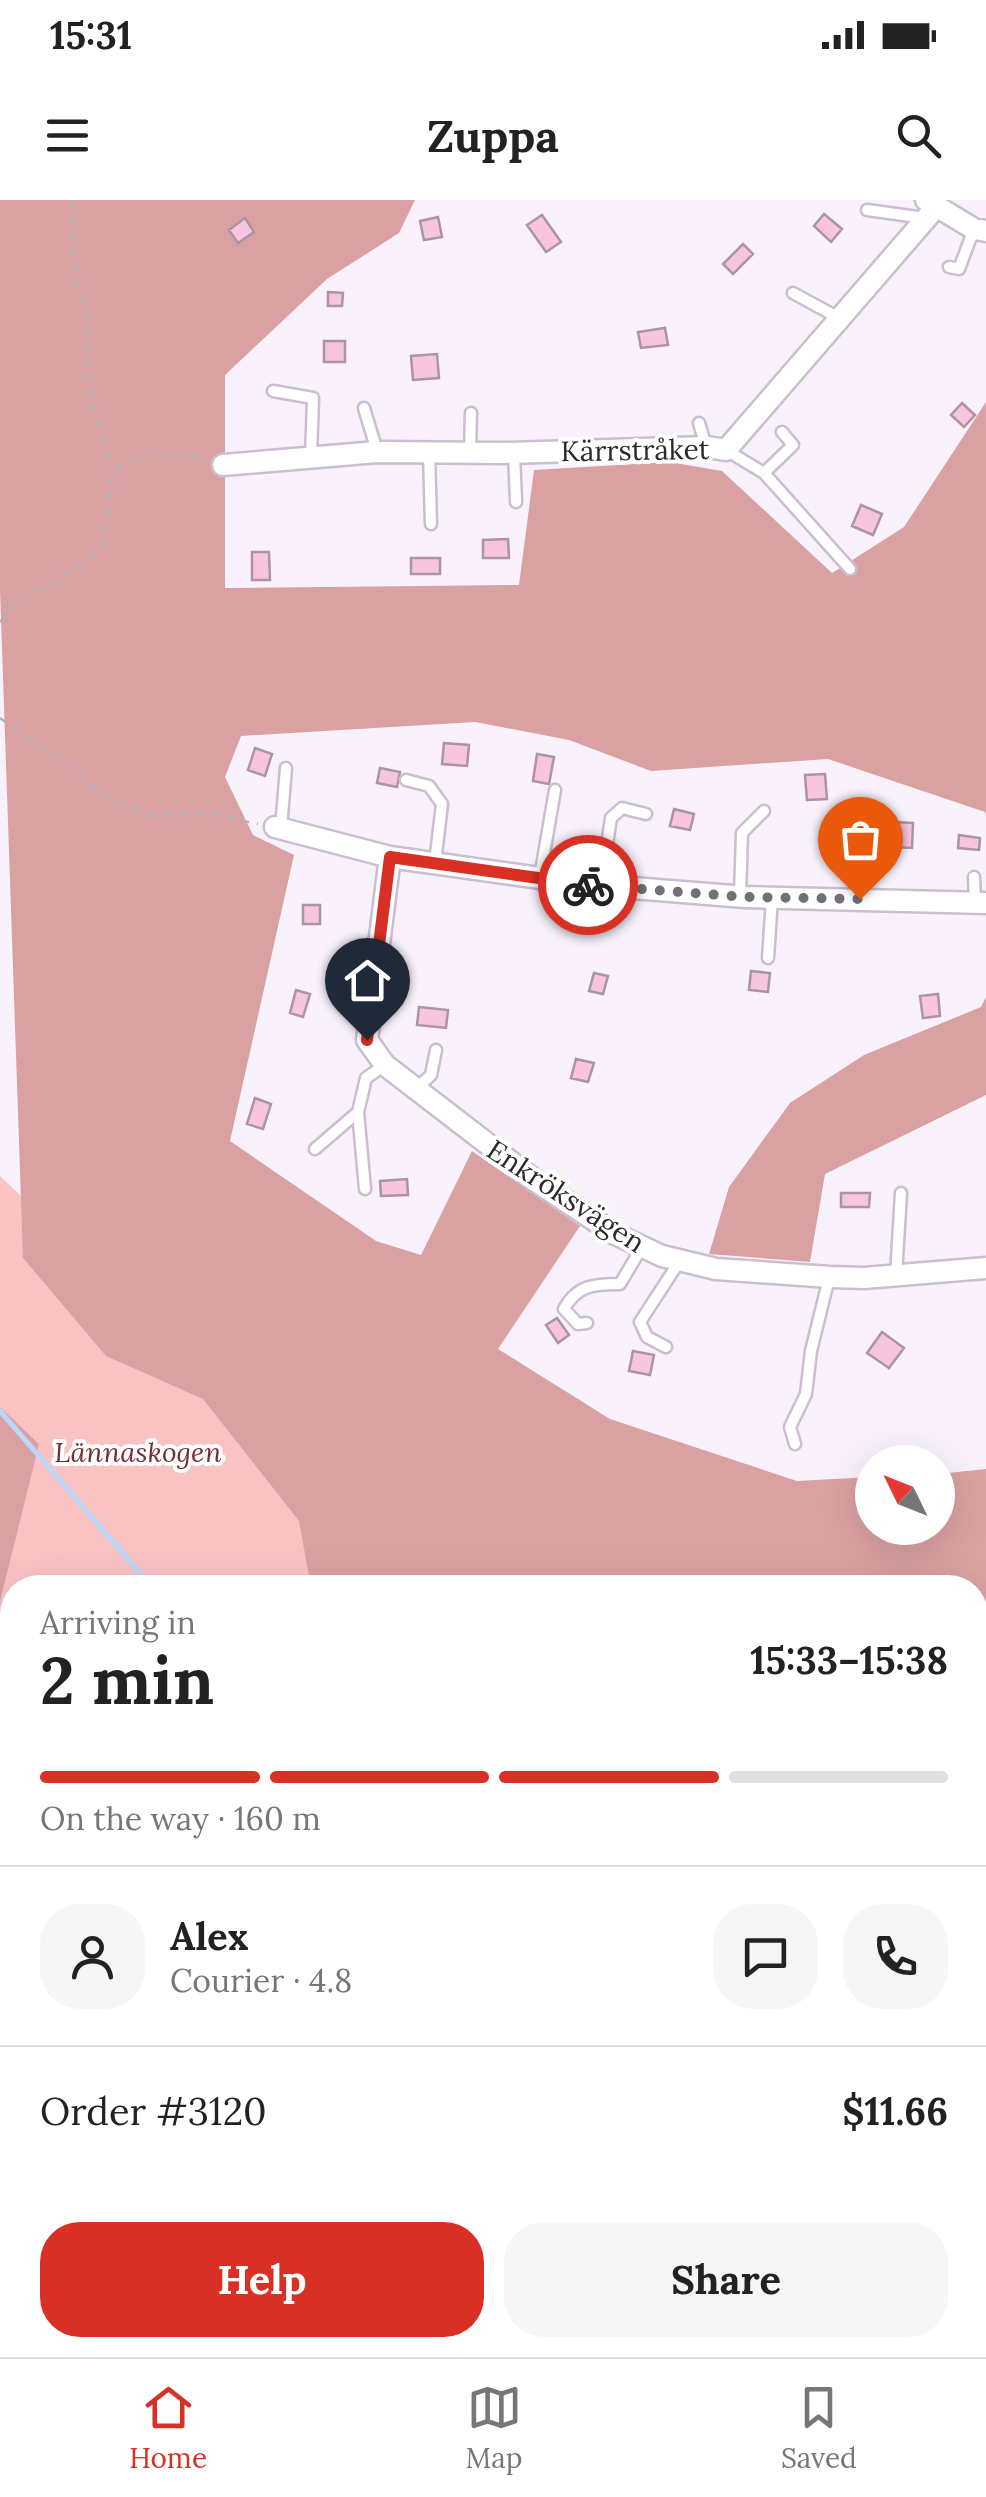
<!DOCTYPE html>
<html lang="en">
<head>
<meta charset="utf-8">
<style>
	:root { --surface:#fff; --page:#f6f6f6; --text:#222; --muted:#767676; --line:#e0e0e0; --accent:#d93025 }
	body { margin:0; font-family:Lora,serif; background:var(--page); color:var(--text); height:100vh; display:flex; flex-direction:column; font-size:38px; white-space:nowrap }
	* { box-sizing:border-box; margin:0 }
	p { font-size:32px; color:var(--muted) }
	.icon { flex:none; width:55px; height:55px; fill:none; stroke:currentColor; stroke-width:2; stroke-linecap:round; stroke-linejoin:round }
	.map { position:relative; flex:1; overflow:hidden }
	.details { position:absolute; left:0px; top:1375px; width:988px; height:782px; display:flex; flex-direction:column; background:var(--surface); border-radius:40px 40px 0 0; box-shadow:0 10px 40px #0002 }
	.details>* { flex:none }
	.needle { width:65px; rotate:313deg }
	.controls { position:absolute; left:855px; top:1245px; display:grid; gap:20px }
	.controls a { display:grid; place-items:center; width:100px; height:100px; border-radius:50%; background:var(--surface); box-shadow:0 10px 40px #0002; font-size:50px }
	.pin { position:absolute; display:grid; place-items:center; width:85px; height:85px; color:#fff; margin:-102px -42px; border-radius:50% 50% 50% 0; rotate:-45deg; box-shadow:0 0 10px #0007 }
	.pin .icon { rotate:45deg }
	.courier { position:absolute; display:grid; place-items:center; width:100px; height:100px; margin:-50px; border:8px solid #d93025; border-radius:50%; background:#fff; color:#222; box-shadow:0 2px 12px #0007 }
	.head em { font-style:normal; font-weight:800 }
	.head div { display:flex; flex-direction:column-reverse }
	.head { display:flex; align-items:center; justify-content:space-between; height:170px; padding:0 40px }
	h1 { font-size:65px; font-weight:800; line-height:75px }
	.bar { display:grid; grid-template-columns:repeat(4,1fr); gap:15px 10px; align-content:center; height:120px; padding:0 40px }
	.bar i { height:12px; border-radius:8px; background:var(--line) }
	.bar .selected { background:var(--accent) }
	.bar p { grid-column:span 4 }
	.line { display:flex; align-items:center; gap:25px; padding:0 40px; border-top:2px solid var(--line) }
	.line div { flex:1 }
	.round { display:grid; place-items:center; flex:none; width:105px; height:105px; border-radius:40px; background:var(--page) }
	.cta { display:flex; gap:20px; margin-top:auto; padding:20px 40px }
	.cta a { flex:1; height:115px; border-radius:40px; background:var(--accent); color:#fff; font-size:40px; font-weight:800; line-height:115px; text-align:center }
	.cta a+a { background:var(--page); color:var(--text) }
	.status { display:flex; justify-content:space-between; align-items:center; height:70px; padding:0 50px; background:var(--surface); direction:ltr }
	.status svg { height:28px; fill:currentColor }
	header { display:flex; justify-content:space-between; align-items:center; height:130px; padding:0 40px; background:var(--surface); font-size:45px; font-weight:800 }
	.menu { display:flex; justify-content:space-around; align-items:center; height:140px; border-top:2px solid var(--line); background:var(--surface); font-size:28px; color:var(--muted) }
	.menu a { display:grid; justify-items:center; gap:5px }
	.menu .selected { color:var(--accent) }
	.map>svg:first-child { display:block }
</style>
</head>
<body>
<div class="status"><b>15:31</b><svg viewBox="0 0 49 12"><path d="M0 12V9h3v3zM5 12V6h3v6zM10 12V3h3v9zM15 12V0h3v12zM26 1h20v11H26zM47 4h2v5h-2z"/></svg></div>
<header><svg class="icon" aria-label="menu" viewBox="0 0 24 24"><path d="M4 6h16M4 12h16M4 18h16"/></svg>Zuppa<svg class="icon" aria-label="search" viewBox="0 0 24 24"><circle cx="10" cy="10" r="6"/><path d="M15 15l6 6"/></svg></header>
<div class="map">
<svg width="986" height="2157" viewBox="0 0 986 2157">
	<rect width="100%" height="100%" fill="#f9f2fd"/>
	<!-- green -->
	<path fill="#f9c3c4" d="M 0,976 L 432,1387 L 12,1388 L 12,1493 L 10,1441 L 0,1435 L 0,1402 L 8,1370 L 0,1207 Z
		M 0,1549 L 12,1552 L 12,2145 L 975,2145 L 986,2157 L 0,2157 Z"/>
	<!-- forest -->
	<path fill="#daa1a2" d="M 0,0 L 415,0 L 399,33 L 327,79 L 225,175 L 225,388 L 519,385 L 534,270 L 669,262 L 722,271 L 832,373 L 904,327 L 986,202 L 986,616 L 985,612 L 828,559 L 651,571 L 569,540 L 475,522 L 241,536 L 225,577 L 253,635 L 294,655 L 230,941 L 376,1041 L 421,1055 L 472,951 L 580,1026 L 498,1149 L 610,1219 L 797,1281 L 872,1277 L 872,1328 L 938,1328 L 938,1274 L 986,1269 L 986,2157 L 63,2157 L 62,2145 L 975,2145 L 975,1388 L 311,1387 L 299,1321 L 203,1199 L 106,1156 L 23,1058 L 0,390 Z
		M 986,797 L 986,895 L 825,974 L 810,1062 L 709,1054 L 729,987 L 790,903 L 864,855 L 981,807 Z
		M 0,1207 L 39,1244 L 0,1402 Z"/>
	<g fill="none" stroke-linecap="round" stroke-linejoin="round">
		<!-- stream -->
		<path stroke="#bcd8f8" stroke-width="5" d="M 0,1211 L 153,1388
			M 975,2134 L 986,2145"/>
	</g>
	<!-- building -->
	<path fill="#f8c4e0" stroke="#aa95a0" stroke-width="2.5" d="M 824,14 L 842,29 L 831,42 L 814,26 Z
		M 542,15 L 561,42 L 546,52 L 527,25 Z
		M 438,17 L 442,37 L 424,40 L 420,21 Z
		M 245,18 L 254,32 L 238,43 L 229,30 Z
		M 743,44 L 753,54 L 733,74 L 723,64 Z
		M 328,92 L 343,93 L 342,106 L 328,106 Z
		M 665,128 L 668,145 L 641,148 L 638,132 Z
		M 324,141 L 345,141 L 345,162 L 324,162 Z
		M 437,154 L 439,178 L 413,180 L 411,156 Z
		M 962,203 L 975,215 L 964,227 L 951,215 Z
		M 861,305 L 882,314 L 873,335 L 852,326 Z
		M 508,339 L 509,358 L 483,358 L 483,340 Z
		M 252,352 L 269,352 L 270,380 L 252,380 Z
		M 411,358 L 440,358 L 440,374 L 411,374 Z
		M 444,543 L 469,545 L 467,566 L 442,564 Z
		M 255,548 L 272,554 L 265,576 L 248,570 Z
		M 537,554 L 554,557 L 549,584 L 533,581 Z
		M 380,568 L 400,572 L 397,587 L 377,583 Z
		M 825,574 L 827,599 L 807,600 L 805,575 Z
		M 674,609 L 694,614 L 690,630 L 670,626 Z
		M 894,622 L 913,623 L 912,648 L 893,647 Z
		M 959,635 L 980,638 L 979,650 L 958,648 Z
		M 303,705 L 320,705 L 320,724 L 303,724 Z
		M 751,771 L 770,773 L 768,792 L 749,790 Z
		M 594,773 L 608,776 L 603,794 L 589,791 Z
		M 296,790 L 310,794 L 303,817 L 290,813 Z
		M 938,794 L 940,816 L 923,818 L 920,796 Z
		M 419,807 L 448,810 L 446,828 L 417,825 Z
		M 576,859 L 594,863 L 588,882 L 571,878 Z
		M 255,898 L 271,904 L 263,929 L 247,924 Z
		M 407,979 L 408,995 L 381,996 L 380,981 Z
		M 841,993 L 870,993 L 869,1007 L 841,1007 Z
		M 557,1118 L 569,1135 L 558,1143 L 546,1125 Z
		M 882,1132 L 904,1148 L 889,1168 L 867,1153 Z
		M 633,1151 L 654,1155 L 650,1175 L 629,1171 Z"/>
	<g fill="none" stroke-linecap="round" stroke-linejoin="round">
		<!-- lane casing -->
		<g stroke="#cbbed1" stroke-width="15">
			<path id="lane" d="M 867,10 L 925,18
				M 949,67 L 959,69 L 974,29
				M 793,93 L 839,118
				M 273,191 L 313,198 L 311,257
				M 364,208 L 377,251
				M 699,223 L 706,246
				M 726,250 L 764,273 L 850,369
				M 470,252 L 471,213
				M 429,253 L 431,324
				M 514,253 L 516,302
				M 764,273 L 793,245 L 782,232
				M 406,580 L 429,586 L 442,604 L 435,663
				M 281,628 L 286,568
				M 540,677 L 555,590
				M 974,677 L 975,702
				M 601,685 L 611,618 L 622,608 L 646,614
				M 740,696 L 742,633 L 764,611
				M 768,758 L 772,698
				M 416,889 L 431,875 L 436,850
				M 315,949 L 358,912
				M 365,989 L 358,912 L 366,878 L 385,865
				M 896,1075 L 901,993
				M 587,1123 L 578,1124 L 564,1109 C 577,1085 594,1084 620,1084 L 642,1047
				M 666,1147 L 647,1137 L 640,1122 L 679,1062
				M 795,1244 L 790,1227 L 806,1194 L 811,1151 L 829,1078"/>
		</g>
		<!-- street casing -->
		<g stroke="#cbbed1" stroke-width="25">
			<path id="street" d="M 926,0 L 974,29 L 986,31
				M 223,265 L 377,252 L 504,253 L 707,247 L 726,250 L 936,7
				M 275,627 L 390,657 L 583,684 L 745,697 L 986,703
				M 390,657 L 367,840 L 385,865 L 537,982 L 615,1034 L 662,1056 L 716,1069 L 830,1077 L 864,1078 L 986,1068"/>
		</g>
		<!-- path -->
		<path stroke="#b5afb8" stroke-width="2.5" stroke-dasharray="8 8" stroke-linecap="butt" d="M 73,0 L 73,58 L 85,110 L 85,157 L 94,209 L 113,269
			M 0,422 L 16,402 L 78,367 L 103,346 L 113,270 L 151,251 L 205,259
			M 0,518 L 114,601 L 150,616 L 211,614 L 258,624
			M 0,1711 L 12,1719
			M 0,1908 L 12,1903
			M 179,2145 L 202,2157
			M 439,2145 L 448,2157"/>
		<!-- lane -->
		<use href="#lane" stroke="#fff" stroke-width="10"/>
		<!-- street -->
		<use href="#street" stroke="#fff" stroke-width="20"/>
	</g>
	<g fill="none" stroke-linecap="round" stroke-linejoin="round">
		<!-- done -->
		<path stroke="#746f77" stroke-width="10" stroke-dasharray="0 18" d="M 588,685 L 745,697 L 860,699"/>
		<!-- route -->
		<path stroke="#d93025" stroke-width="12" d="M 367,840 L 390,657 L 588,685"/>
	</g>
	<g text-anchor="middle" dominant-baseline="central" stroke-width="8" stroke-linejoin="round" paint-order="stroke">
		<!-- street labels -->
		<g font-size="28" fill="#2d282f" stroke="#fff">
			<text transform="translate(635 250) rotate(-1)">Kärrstråket</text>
			<text transform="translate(566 996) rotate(33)">Enkröksvägen</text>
		</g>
		<!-- park labels -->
		<g font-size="28" font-style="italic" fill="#742e35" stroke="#fff">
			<text x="138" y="1252">Lännaskogen</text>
		</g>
	</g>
</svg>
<div class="controls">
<a><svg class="needle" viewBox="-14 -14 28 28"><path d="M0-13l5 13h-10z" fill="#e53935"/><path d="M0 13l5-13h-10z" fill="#767676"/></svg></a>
</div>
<div class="pin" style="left:860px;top:699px;background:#ea580c"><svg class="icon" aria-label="bag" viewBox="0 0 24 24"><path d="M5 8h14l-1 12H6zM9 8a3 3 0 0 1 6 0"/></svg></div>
<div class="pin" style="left:367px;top:840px;background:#1f2937"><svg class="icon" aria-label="home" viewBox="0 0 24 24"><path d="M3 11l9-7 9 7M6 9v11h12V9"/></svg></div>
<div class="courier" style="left:588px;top:685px"><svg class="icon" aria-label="bike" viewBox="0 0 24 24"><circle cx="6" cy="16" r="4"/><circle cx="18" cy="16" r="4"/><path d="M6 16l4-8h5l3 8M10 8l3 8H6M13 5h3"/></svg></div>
<section class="details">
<div class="head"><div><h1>2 min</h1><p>Arriving in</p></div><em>15:33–15:38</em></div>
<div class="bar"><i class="selected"></i><i class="selected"></i><i class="selected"></i><i></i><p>On the way · 160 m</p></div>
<div class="line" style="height:180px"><a class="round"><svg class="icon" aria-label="person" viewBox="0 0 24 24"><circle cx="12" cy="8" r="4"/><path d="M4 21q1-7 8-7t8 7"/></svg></a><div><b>Alex</b><p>Courier · 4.8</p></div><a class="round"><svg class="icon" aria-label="chat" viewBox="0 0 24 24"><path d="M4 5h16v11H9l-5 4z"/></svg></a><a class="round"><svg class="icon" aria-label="phone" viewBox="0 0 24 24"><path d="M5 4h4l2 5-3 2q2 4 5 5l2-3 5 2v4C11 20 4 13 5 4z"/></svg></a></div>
<div class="line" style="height:130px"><div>Order #3120</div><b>$11.66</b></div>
<div class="cta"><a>Help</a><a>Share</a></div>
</section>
</div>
<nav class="menu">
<a class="selected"><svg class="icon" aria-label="home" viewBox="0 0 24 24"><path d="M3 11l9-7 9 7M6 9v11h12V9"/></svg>Home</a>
<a><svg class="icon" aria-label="map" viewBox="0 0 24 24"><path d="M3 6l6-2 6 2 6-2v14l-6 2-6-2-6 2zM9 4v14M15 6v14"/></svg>Map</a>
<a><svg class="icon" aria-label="saved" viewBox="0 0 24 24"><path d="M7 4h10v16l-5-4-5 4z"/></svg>Saved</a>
</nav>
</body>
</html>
